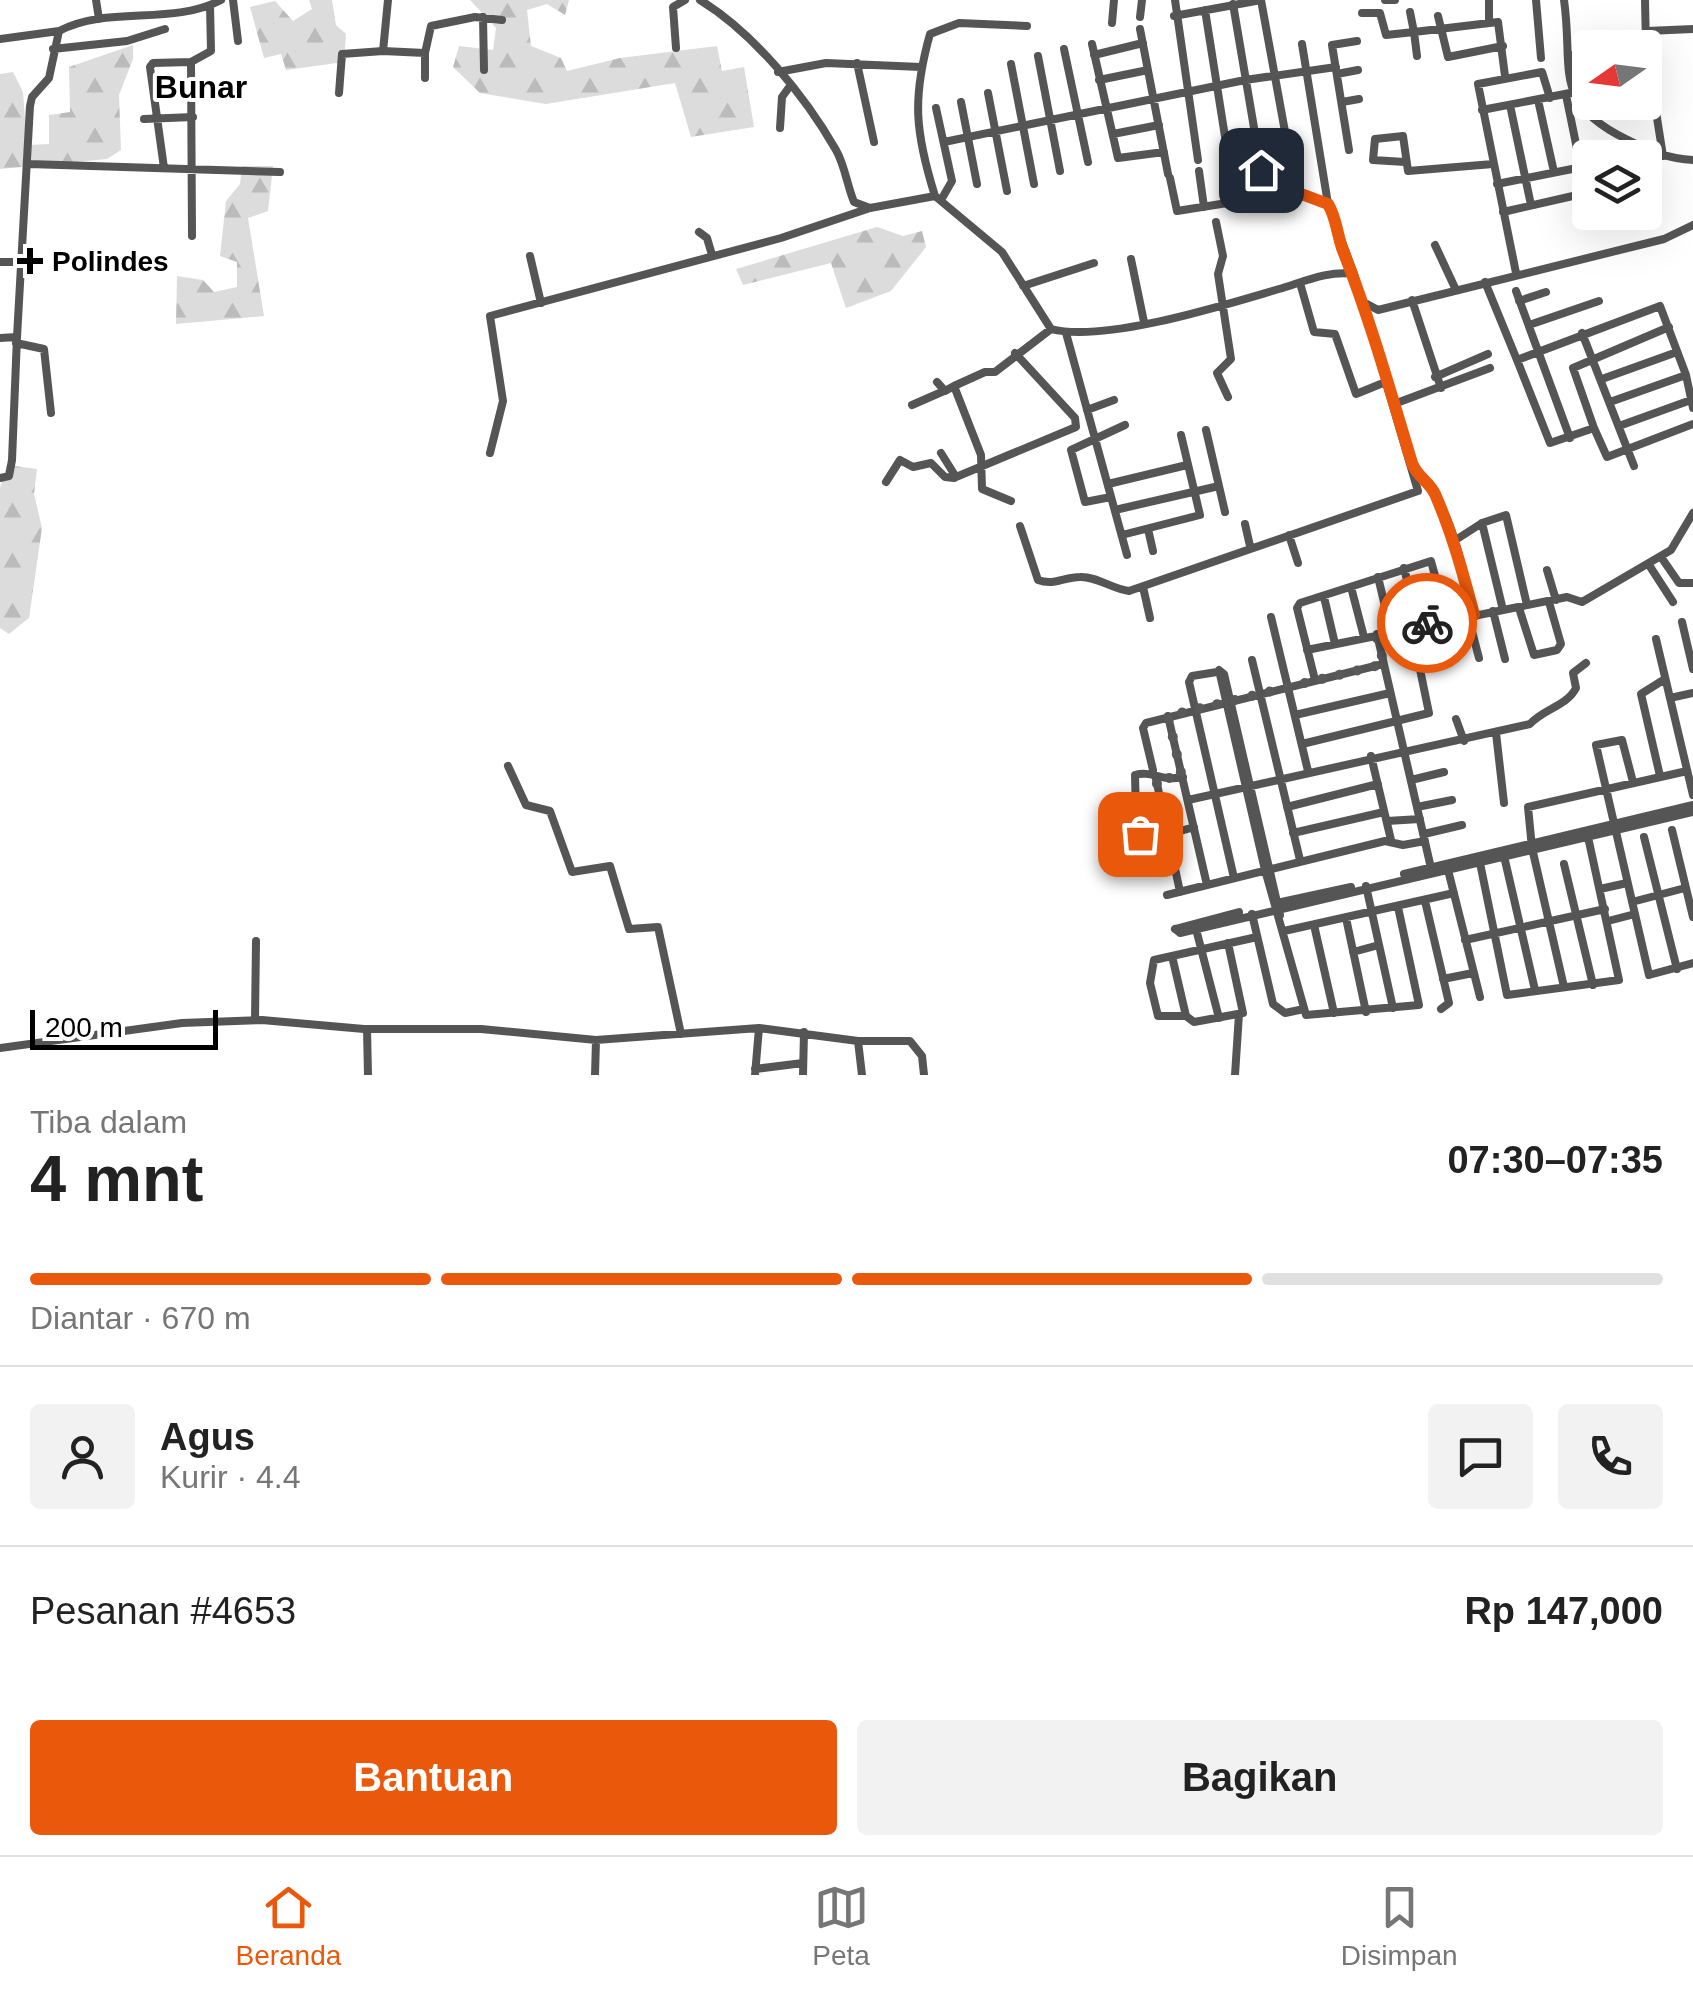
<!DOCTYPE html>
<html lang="id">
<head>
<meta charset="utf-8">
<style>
	:root { --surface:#fff; --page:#f2f2f2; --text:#222; --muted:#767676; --line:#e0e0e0; --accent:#ea580c }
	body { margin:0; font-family:Arial,sans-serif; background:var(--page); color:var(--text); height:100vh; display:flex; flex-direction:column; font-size:38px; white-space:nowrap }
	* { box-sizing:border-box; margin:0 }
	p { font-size:32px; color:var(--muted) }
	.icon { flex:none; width:55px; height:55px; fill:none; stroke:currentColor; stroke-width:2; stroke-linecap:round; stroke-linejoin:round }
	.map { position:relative; height:1075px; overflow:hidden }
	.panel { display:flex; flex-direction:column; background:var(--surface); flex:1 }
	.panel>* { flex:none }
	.needle { width:65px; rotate:256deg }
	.buttons { position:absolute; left:1572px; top:30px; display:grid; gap:20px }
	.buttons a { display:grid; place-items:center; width:90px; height:90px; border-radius:10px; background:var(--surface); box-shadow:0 10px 40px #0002; font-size:50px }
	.scale { position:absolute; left:30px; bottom:25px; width:188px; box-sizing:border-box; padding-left:10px; border:5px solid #000; border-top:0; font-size:28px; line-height:35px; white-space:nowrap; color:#000; -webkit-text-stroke:8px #fff; paint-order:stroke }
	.pin { position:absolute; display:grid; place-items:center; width:85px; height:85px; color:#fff; margin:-42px; border-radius:20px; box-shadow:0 5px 15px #0006 }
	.courier { position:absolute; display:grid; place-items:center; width:100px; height:100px; margin:-50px; border:8px solid #ea580c; border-radius:50%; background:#fff; color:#222; box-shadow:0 2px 12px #0007 }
	.overview em { font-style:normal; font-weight:700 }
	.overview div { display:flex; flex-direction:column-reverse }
	.overview { display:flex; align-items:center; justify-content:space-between; height:170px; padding:0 30px }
	h1 { font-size:65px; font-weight:700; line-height:75px }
	.bar { display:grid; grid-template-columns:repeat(4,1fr); gap:15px 10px; align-content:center; height:120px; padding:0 30px }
	.bar i { height:12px; border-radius:8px; background:var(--line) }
	.bar .current { background:var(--accent) }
	.bar p { grid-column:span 4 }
	.line { display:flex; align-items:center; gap:25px; padding:0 30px; border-top:2px solid var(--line) }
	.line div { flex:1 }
	.round { display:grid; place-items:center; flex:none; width:105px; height:105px; border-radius:10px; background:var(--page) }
	.action { display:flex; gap:20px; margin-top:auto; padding:20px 30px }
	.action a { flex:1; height:115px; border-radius:10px; background:var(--accent); color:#fff; font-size:40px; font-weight:700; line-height:115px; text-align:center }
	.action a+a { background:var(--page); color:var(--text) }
	.tabs { display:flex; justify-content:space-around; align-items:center; height:140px; border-top:2px solid var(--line); background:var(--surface); font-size:28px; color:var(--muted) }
	.tabs a { display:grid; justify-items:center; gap:5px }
	.tabs .current { color:var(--accent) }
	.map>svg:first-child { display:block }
</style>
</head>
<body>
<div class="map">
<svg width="1693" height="1075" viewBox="0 0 1693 1075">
	<defs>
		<pattern id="forest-firs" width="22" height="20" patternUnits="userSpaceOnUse" patternTransform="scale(2.5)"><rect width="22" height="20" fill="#dcdcdc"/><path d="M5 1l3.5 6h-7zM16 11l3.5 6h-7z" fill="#bbb"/></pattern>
	</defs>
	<rect width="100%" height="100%" fill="#fff"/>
	<!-- forest -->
	<path fill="url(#forest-firs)" d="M 309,0 L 332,0 L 336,25 L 346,34 L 344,62 L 286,70 L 281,54 L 264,58 L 250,7 L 275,1 L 293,21 L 312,9 Z
		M 470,0 L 569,0 L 565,15 L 547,4 L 527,10 L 531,46 L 561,58 L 567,71 L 620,58 L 717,46 L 722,71 L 744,67 L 754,127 L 691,137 L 675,83 L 546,104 L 480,93 L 453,67 L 459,46 L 493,50 L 496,28 Z
		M 133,45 L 133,59 L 119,95 L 121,150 L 107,159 L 0,169 L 0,74 L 13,72 L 23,92 L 27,145 L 49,144 L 49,115 L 70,112 L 69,67 Z
		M 242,166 L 273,166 L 268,211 L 248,218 L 264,316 L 176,324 L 177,276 L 203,280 L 214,292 L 237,287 L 237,262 L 220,256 L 226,201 L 240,184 Z
		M 877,227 L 903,236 L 922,231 L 926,247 L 891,291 L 846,308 L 831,263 L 743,285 L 736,269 Z
		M 7,465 L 37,469 L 34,494 L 42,528 L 29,618 L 9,634 L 0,628 L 0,488 Z"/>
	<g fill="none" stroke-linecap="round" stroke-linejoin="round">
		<!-- minor -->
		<path stroke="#555" stroke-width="8" d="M 96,0 L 99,19
			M 233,0 L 238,41
			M 700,0 C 754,33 805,96 836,150 C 845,166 847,185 854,202 L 870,208 L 935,196 L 1002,252 L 1051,329 C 1105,343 1224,305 1279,289 C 1303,282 1329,270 1354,274 L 1418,491 L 1129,591 C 1112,589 1096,576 1080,577 C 1064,577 1054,586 1038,580 L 1020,526
			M 1175,0 L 1198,160
			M 1261,0 L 1296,192
			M 1385,0 L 1395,0
			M 1536,0 L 1541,58
			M 1564,0 C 1574,70 1551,102 1626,139 C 1648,150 1668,159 1693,160
			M 1645,0 L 1646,48 L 1663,156
			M 1233,4 L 1261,169
			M 1205,10 L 1229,162
			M 1410,12 L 1414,32 L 1498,22 L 1505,76
			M 1362,13 L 1380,13 L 1386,35 L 1414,32 L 1417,56
			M 1174,16 L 1261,0
			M 1438,16 L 1448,57 L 1503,46
			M 483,17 L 484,70
			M 1140,17 L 1142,0
			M 1489,21 L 1489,0
			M 1112,23 L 1114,0
			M 1140,29 L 1168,174
			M 1647,31 L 1693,29
			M 0,39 L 59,31
			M 1092,44 L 1118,158 L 1164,152
			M 1302,44 L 1328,204 L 1354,274
			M 676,48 L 673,7 L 685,0
			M 53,49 L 127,41 L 165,29
			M 1064,49 L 1088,162
			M 383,51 L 425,53 L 425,78
			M 425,53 L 431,26 L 475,17 L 502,20
			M 1094,55 L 1143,43
			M 1038,56 L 1060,171
			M 1568,56 L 1590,54
			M 857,63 L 874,142
			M 1011,64 L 1034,184
			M 778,72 L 826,63 L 921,67
			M 1337,74 L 1358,70
			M 1099,80 L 1148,70
			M 339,93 L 342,54 L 383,51 L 388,0
			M 988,93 L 1007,191
			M 1538,100 L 1554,172
			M 961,102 L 977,184
			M 1342,102 L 1359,99
			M 1510,105 L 1531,205
			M 936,108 L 952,181 L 941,200
			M 1482,110 L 1570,93
			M 144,119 L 193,117
			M 780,128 L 782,97 L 790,86
			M 1113,134 L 1159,125
			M 944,142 L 1245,80 L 1336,67
			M 1256,145 L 1286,140
			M 1349,150 L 1332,45 L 1357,41
			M 1405,162 L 1373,160 L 1375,139 L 1403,136 L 1408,171 L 1493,164
			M 29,164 L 280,172
			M 164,168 L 150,67 L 153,63 L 191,62
			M 1199,171 L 1204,207
			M 1233,172 L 1238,201
			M 1262,175 L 1266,198
			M 1170,178 L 1177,211 L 1296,192 L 1328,204
			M 1497,184 L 1582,167
			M 935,196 C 915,132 912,98 930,34 L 959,23 L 1027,26
			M 1503,212 L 1586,193 L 1566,95
			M 1216,222 L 1223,256 L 1218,274 L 1231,359 L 1217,373 L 1228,397
			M 699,232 L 707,238 L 712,255
			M 192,236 L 191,62 L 211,51 L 210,5
			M 1435,245 L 1456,290
			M 530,256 L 541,303
			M 1131,259 L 1144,322
			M 0,262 L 19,262
			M 1516,273 L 1478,84 L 1542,72 L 1550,98
			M 1485,282 L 1517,360 L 1660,306 L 1686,375 L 1693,408
			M 1300,283 L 1314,332 L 1335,334 L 1356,394 L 1388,381
			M 1023,286 L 1094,263
			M 1516,291 L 1570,438
			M 1412,300 L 1441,388
			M 1519,301 L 1546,292
			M 1367,304 L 1378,310 L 1664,239 L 1693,225
			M 1529,325 L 1599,301
			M 1066,333 L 1127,555
			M 1582,333 L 1634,466
			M 0,338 L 17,337 L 30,106 L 32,97 L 49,78 L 59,31 C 108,5 172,26 221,0
			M 16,343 L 44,349 L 51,413
			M 1517,360 L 1550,443 L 1594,428 L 1607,457 L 1693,424
			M 1435,377 L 1488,354
			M 1602,379 L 1677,352
			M 937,382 L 945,391 L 954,386 L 981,455 L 982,489 L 1011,501
			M 954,386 L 985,372 L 995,372 L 1051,329
			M 1610,402 L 1686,375
			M 1394,404 L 1490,368
			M 912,405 L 944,391
			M 1087,410 L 1114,400
			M 1619,426 L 1691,400
			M 1594,428 L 1573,368 L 1669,327
			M 1206,430 L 1225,512
			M 490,453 L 503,401 L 490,316 L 781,238 L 870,208
			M 941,453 L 956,477 L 1076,427 L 1075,418 L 1015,353
			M 1417,476 C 1451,497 1464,577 1474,615
			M 0,478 L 9,476 L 12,460 L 17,337
			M 886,482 L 900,460 L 913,467 L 931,463 L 945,477 L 954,478
			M 1108,484 L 1187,465
			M 1111,497 L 1085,502 L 1071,450 L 1125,425
			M 1115,510 L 1219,486
			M 1482,523 L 1503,610
			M 1245,524 L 1250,546
			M 1148,529 L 1153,551
			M 1122,535 L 1200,515 L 1181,435
			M 1289,535 L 1298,563
			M 1454,541 L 1482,523 L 1506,515 L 1527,605
			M 1661,557 L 1679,583 L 1693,583
			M 1649,565 L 1673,602
			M 1404,568 L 1418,625
			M 1547,570 L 1556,600
			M 1378,577 L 1391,631
			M 1143,587 L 1150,618
			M 1351,587 L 1364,637
			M 1324,597 L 1335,644
			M 1519,608 L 1534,655 L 1557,650 L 1561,644 L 1549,602
			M 1493,611 L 1505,659
			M 1468,616 L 1479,658
			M 1271,617 L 1308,771
			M 1439,622 L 1449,663
			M 1682,622 L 1693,669
			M 1377,634 L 1431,868
			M 1656,639 L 1693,795
			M 1307,650 L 1567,597 L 1582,602 L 1671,550 L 1693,513
			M 1252,660 L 1300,860
			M 1217,672 L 1192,676 L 1189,682 L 1234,878
			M 1315,680 L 1297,608 L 1300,603 L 1431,561 L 1447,620
			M 1670,698 L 1693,693
			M 1295,715 L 1390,693
			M 1168,716 L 1207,885
			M 1456,719 L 1464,741
			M 1496,733 L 1504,803
			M 1302,744 L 1429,713 L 1411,626
			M 1371,756 L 1391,840
			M 508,766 L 526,805 L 550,811 L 572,872 L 610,866 L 629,929 L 658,927 L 681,1034
			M 1153,770 L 1143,728 L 1146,723 L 1383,664
			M 1660,776 L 1641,694 L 1665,679
			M 1156,779 L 1180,892
			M 1411,780 L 1444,772
			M 1633,782 L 1622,740 L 1596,745 L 1649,975 L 1693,963
			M 1188,800 L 1530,724 C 1543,709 1567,706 1576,688 L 1573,673 L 1586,663
			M 1287,807 L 1378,784
			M 1417,807 L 1452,800
			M 1136,815 L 1135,775 C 1152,770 1161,782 1183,777
			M 1387,821 L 1420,819
			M 1672,830 L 1693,917
			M 1293,833 L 1384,812
			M 1140,834 L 1136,815 L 1162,809
			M 1424,834 L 1462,825
			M 1167,835 L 1194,827
			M 1644,837 L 1677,969
			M 1504,856 L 1535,990
			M 1480,863 L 1507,995 L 1619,980 L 1588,837
			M 1564,864 L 1593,985
			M 1447,866 L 1480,997
			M 1404,874 L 1693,805
			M 1366,886 L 1393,1008
			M 1600,889 L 1627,883
			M 1167,895 L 1385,841 L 1403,845 L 1425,841
			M 1425,901 L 1449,1003 L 1441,1009
			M 1632,902 L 1685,888
			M 1277,903 L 1351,887
			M 1252,914 L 1273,1004 L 1285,1013 L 1304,1009
			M 1280,915 L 1224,674 L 1219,670 L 1265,870 L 1306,1015 L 1419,1005 L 1398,907
			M 1346,918 L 1366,1012
			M 1608,921 L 1635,914
			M 1314,925 L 1334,1013
			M 1175,929 L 1180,933 L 1693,812
			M 1175,929 L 1239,912
			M 1196,929 L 1219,1018
			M 1284,931 L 1454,893
			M 1465,940 L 1605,909
			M 1228,943 L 1243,1013 L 1194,1022 L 1186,1016 L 1158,1016 L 1150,983 L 1154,960 L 1257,937
			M 1353,952 L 1379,945
			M 1172,956 L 1186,1016
			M 1443,979 L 1473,973
			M 1564,987 L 1532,848 L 1528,807 L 1687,771
			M 255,1020 L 256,941
			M 367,1029 L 368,1075
			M 858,1041 L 910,1041 L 922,1056 L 924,1075
			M 0,1048 L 182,1023 L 262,1020 L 364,1029 L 481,1029 L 596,1040 L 759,1028 L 858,1041 L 862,1075
			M 755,1069 L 803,1063
			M 595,1075 L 596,1040
			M 755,1075 L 759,1028
			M 803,1075 L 804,1032
			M 1235,1075 L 1239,1014"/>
	</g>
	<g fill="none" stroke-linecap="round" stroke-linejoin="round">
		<!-- done -->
		<path stroke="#595959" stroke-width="10" stroke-dasharray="0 18" d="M 1140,834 L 1136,815 L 1162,809 L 1156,779 L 1182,777 L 1168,716 L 1384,664 L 1376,634 L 1427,623"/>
		<!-- route -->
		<path stroke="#ea580c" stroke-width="12" d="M 1261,170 L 1256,146 L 1286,140 L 1296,192 L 1328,204 C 1336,217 1337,233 1342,248 C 1370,319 1390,390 1412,463 C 1417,477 1429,481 1435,494 C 1452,533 1463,573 1474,615 L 1427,623"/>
	</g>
	<!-- markers -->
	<path fill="#000" stroke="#fff" stroke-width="4" d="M25 246h10v10h10v10h-10v10h-10v-10h-10v-10h10z"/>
	<g text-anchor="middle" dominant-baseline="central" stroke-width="8" stroke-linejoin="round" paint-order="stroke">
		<!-- poi labels -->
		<g font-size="28" font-weight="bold" fill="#000" stroke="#fff" text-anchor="start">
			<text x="52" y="261">Polindes</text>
		</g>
		<!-- quarter labels -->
		<g font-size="32" font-weight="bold" fill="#000" stroke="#fff">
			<text x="201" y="87">Bunar</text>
		</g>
	</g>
</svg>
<div class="buttons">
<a><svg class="needle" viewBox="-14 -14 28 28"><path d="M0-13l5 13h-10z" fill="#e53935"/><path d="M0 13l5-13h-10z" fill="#767676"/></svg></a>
<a><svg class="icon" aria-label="layers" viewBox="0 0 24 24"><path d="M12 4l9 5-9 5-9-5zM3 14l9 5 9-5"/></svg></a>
</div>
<div class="scale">200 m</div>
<div class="pin" style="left:1140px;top:834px;background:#ea580c"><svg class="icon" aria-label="bag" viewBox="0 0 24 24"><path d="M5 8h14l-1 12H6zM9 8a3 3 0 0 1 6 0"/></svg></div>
<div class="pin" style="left:1261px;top:170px;background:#1f2937"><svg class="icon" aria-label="home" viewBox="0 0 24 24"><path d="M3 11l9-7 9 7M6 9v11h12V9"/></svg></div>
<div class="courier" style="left:1427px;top:623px"><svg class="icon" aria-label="bike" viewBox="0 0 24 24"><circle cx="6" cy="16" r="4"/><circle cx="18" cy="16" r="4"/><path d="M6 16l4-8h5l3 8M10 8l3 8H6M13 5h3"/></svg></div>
</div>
<section class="panel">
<div class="overview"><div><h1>4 mnt</h1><p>Tiba dalam</p></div><em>07:30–07:35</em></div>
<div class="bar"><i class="current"></i><i class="current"></i><i class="current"></i><i></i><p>Diantar · 670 m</p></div>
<div class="line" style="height:180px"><a class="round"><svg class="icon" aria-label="person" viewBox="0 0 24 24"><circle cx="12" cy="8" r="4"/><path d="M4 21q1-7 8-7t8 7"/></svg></a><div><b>Agus</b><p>Kurir · 4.4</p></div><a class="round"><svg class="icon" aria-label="chat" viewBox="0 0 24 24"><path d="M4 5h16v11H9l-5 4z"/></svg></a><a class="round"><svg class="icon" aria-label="phone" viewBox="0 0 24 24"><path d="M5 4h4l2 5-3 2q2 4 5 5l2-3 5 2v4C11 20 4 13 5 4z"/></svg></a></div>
<div class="line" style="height:130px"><div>Pesanan #4653</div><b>Rp 147,000</b></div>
<div class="action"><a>Bantuan</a><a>Bagikan</a></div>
</section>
<nav class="tabs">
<a class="current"><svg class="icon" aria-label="home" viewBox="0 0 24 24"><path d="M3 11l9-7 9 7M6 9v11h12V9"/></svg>Beranda</a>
<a><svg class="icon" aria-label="map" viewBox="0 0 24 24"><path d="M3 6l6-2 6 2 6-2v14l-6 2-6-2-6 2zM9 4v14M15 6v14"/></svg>Peta</a>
<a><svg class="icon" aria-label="saved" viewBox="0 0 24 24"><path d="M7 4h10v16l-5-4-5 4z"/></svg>Disimpan</a>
</nav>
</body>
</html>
